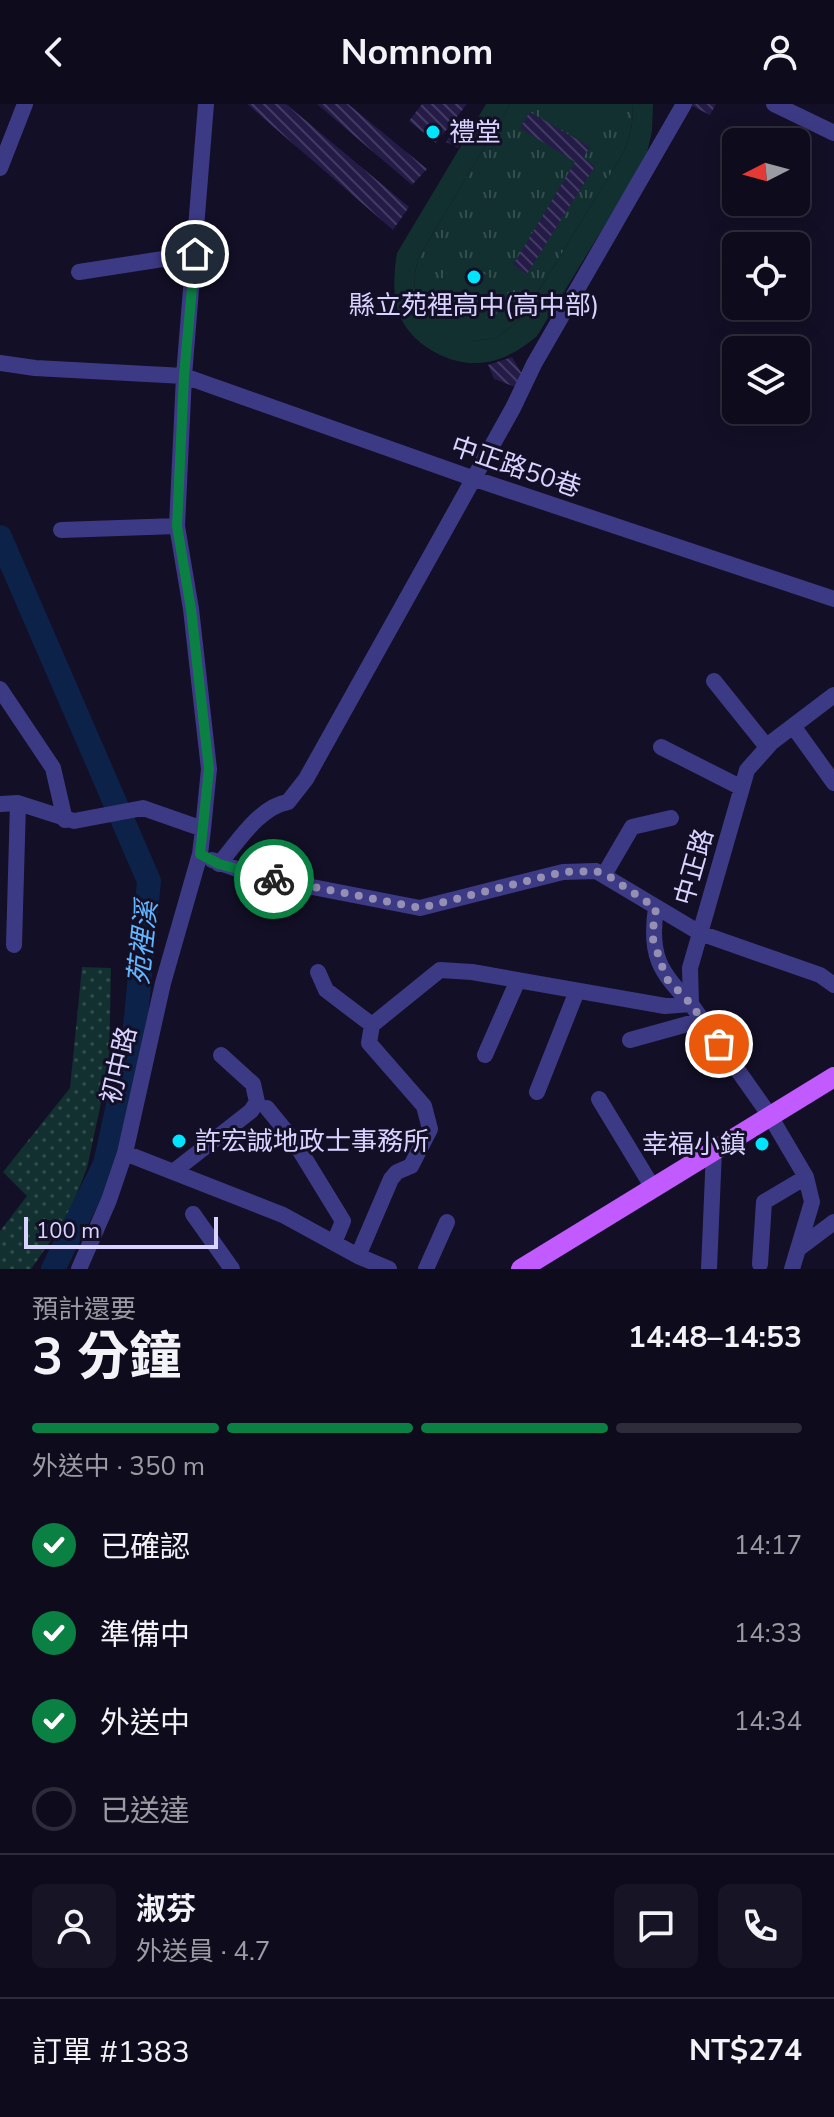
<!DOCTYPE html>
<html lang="zh-TW">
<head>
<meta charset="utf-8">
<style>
	:root { --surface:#0e0b1c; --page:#171425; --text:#f1f3f6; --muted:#9b9ba3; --line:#2e2b3b; --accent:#0b8043 }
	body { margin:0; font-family:"Nunito Sans","Noto Sans TC",sans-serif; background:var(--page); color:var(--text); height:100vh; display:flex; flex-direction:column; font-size:30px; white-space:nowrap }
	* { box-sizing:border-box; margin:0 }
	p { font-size:26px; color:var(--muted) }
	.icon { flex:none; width:44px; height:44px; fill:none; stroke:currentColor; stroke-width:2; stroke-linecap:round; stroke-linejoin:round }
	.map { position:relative; height:1165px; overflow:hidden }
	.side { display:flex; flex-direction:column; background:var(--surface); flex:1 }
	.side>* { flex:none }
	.needle { width:52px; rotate:264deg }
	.controls { position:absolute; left:722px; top:24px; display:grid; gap:16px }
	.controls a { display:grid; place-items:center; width:88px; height:88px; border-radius:12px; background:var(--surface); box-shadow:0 4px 20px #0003,0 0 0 2px var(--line); font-size:40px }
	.scale { position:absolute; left:24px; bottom:20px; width:194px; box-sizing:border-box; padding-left:8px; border:4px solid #d9d4ff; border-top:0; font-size:22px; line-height:28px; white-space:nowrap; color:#d9d4ff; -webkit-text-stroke:6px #130f26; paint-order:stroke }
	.pin { position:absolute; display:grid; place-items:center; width:68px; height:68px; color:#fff; margin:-34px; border:4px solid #fff; border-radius:50%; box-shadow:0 2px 8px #0007 }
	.courier { position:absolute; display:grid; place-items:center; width:80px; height:80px; margin:-40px; border:6px solid #0b8043; border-radius:50%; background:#fff; color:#222; box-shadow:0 2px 10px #0007 }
	.headline em { font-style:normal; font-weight:700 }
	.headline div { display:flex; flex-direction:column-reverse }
	.headline { display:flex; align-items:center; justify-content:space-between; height:136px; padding:0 32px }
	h1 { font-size:52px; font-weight:700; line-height:60px }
	.bar { display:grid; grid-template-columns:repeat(4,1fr); gap:12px 8px; align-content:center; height:96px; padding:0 32px }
	.bar i { height:10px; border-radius:6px; background:var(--line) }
	.bar .active { background:var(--accent) }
	.bar p { grid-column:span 4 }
	.line { display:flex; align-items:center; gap:20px; padding:0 32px; border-top:2px solid var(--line) }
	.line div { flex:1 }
	.round { display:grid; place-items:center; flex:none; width:84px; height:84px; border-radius:12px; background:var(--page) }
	ol { padding:0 32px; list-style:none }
	li { display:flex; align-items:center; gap:24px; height:88px }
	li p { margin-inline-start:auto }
	li .icon { padding:8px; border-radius:50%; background:var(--accent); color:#fff; stroke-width:4 }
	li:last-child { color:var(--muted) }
	li i { width:44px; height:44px; border:4px solid var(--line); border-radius:50% }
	header { display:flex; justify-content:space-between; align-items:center; height:104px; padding:0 32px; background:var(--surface); font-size:36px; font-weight:700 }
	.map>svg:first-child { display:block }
</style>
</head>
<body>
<header><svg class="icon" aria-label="back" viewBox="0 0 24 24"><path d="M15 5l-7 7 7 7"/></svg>Nomnom<svg class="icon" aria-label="person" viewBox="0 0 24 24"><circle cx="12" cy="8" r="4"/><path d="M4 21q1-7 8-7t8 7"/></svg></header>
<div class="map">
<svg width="834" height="1165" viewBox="0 0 834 1165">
	<defs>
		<pattern id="grass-tufts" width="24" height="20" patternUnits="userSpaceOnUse" patternTransform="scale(2)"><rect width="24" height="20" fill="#12302f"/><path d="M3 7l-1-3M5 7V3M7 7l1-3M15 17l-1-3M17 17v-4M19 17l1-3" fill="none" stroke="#344d4e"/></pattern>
		<pattern id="park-dots" width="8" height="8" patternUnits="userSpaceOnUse" patternTransform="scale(2)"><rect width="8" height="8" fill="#12302f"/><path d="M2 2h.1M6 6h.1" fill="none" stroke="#344d4e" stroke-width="1.8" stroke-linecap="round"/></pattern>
		<pattern id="building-back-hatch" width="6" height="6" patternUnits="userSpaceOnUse" patternTransform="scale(2)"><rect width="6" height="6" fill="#241b47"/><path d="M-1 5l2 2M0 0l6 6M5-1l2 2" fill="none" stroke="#433b63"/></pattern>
	</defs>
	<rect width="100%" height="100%" fill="#130f26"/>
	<!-- grass -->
	<path fill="url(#grass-tufts)" d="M 510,0 L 632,0 C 634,20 630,35 621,53 L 522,214 L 496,234 L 471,237 L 458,152 L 424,209 C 413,190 412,173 419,153 Z"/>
	<!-- park -->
	<path fill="url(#park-dots)" d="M 82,863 L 111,864 L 109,962 L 87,1064 L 68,1112 L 31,1165 L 0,1165 L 0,1127 L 27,1092 L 3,1068 L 70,984 Z"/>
	<!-- pitch -->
	<path fill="#12302f" d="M 486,0 L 510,0 L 419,153 C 412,173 413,190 424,209 L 457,151 L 505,184 L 471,237 L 496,234 L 522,214 L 621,53 C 630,35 634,20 632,0 L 653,0 L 652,27 L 646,54 L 537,232 C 505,260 469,269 431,246 C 416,237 405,225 399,210 C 392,190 394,168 397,149 Z
		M 546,0 L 619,0 L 594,44 L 539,12 Z"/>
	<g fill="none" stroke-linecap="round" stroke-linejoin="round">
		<!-- river -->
		<path stroke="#0c2248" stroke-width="24" d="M 0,433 L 149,777 L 135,923 L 105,1060 L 53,1165"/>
	</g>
	<!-- building -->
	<path fill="url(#building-back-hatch)" d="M 247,0 L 286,0 L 409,103 L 393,126 Z
		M 317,0 L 348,0 L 427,65 L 412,81 Z
		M 422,0 L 467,0 L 436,39 L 409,17 Z
		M 688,0 L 716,0 L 710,11 Z
		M 530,8 L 590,43 L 583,54 L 595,62 L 527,170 L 513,161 L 575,58 L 520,24 Z
		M 461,13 L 472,20 L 458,44 L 446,38 Z
		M 512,253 L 522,270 L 515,283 L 494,275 L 488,261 Z"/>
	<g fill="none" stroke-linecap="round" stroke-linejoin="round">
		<!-- minor -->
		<path stroke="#3d3a85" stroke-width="16" d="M 774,0 L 834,29
			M 0,64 L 25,0
			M 79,168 L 195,150
			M 0,259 L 35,264 L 184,272 L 472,374 L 834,495
			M 61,426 L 177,422
			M 714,577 L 767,643
			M 0,585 L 53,664 L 65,716
			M 793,622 L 834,679
			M 661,643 L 742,684
			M 0,700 L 18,699 L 74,717 L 143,704 L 203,725
			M 212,756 L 256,772 L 420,804 L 563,768 L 596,767 L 700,829 L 820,871 L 834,881
			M 219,760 C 238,738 259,703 288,698 L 306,675 L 513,304 L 534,260 L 684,0
			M 604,771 L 632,723 L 671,714
			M 656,804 C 649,851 659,867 691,900
			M 14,841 L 18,699
			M 318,868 L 326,886 L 372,921
			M 630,936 L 702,916
			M 485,951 L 518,876
			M 537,988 L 577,887
			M 599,995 L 653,1084
			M 267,1004 L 294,1037 L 343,1117 L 334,1139
			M 125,1049 L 283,1111 L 358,1152 L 389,1165
			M 173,1068 L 251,1007 L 257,998 L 253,980 L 221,951
			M 193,1110 L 232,1165
			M 798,1145 L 834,1118
			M 358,1152 L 391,1075 L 397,1068 L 411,1062 L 430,1025 L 424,1002 L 369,939 L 372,921 L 440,866 L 472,868 L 665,902 L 691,900
			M 760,1160 L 764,1098 L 806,1073
			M 79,1165 L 109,1096 L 125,1049 L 163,879 L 200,750 L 203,725 L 209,665 L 191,505 L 177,422 L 184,272 L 206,0
			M 426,1165 L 447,1118
			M 709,1165 L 714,1046
			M 792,1165 L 812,1098 L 806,1073 L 770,1012 L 691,900 L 690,864 L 747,666 L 772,638 L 834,591"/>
		<!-- major -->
		<path stroke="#c25bff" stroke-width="20" d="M 521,1165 L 834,973"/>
	</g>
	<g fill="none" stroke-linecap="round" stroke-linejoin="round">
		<!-- done -->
		<path stroke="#948fb3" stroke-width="8" stroke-dasharray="0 14.4" d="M 274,775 L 420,804 L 563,768 L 596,767 L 610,773 L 656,804 L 652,832 L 666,874 L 691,900 L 719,940"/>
		<!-- route -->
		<path stroke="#0b8043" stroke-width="10" d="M 195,150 L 184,272 L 177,422 L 191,505 L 209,665 L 200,750 L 219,760 L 274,775"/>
	</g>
	<!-- markers -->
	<g fill="#00e5ff" stroke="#130f26" stroke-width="3">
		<circle cx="433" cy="28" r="8"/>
		<circle cx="474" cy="173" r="8"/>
		<circle cx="179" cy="1037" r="8"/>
		<circle cx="762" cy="1040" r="8"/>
	</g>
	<g text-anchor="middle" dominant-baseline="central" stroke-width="6" stroke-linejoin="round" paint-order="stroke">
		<!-- poi labels -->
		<g font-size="26" fill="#d9d4ff" stroke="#130f26" text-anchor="start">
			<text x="449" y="28">禮堂</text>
			<text x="474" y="201" text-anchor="middle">縣立苑裡高中(高中部)</text>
			<text x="195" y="1037">許宏誠地政士事務所</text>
			<text x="746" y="1040" text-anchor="end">幸福小鎮</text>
		</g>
		<!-- street labels -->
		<g font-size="26" fill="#d9d4ff" stroke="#130f26">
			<text transform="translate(516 363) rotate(19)">中正路50巷</text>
			<text transform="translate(694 763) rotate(-74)">中正路</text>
			<text transform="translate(119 961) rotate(-77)">初中路</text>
		</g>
		<!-- water labels -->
		<g font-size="28" font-style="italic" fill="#62b6ff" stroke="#130f26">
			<text transform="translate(143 839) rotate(-84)">苑裡溪</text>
		</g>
	</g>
</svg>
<div class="controls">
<a><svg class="needle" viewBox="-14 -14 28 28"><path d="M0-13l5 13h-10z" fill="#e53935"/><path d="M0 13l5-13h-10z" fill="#9b9ba3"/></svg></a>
<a><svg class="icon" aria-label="locate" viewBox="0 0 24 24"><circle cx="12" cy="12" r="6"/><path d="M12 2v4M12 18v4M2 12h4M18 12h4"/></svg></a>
<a><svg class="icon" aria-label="layers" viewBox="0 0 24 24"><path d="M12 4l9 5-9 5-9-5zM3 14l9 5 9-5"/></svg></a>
</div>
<div class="scale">100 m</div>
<div class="pin" style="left:719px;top:940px;background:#ea580c"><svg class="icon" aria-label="bag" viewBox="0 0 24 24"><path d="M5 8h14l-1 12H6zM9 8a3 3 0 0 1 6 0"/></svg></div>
<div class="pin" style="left:195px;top:150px;background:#1f2937"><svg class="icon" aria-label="home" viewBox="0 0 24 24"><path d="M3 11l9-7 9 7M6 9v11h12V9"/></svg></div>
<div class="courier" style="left:274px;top:775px"><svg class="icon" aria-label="bike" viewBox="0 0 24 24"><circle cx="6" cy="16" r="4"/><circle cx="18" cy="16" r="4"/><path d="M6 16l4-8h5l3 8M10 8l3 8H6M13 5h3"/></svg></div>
</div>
<section class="side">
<div class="headline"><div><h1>3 分鐘</h1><p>預計還要</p></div><em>14:48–14:53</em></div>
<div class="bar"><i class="active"></i><i class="active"></i><i class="active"></i><i></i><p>外送中 · 350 m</p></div>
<ol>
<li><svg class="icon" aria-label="check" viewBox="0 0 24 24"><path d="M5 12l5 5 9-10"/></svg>已確認<p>14:17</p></li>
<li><svg class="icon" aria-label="check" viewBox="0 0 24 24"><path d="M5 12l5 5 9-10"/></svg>準備中<p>14:33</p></li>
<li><svg class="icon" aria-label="check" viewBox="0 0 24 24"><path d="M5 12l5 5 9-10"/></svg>外送中<p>14:34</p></li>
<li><i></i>已送達</li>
</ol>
<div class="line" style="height:144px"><a class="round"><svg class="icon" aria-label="person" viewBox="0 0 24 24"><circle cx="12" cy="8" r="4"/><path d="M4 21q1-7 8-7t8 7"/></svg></a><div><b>淑芬</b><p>外送員 · 4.7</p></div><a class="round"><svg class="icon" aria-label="chat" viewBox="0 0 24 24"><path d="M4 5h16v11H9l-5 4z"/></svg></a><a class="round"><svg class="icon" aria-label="phone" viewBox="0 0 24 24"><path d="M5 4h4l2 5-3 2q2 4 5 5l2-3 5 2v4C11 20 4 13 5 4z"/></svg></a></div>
<div class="line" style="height:104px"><div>訂單 #1383</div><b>NT$274</b></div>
</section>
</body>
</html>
